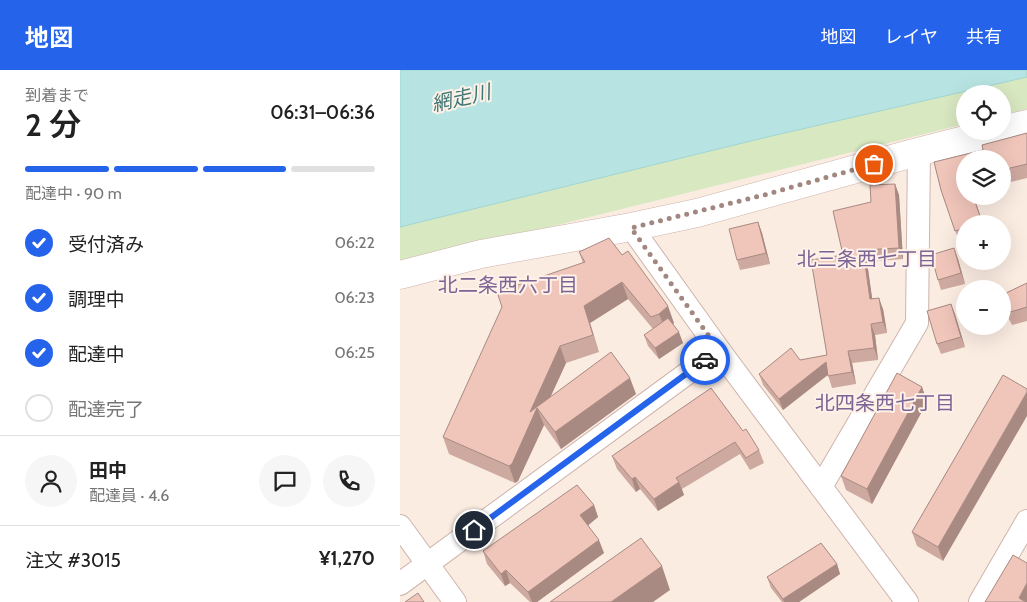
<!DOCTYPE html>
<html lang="ja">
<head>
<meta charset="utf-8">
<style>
	:root { --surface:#fff; --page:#f6f6f6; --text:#222; --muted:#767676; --line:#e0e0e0; --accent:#2563eb }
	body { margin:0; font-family:Cabin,"Noto Sans JP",sans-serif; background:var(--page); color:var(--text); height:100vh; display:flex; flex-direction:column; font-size:19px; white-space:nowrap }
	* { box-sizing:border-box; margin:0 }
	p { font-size:16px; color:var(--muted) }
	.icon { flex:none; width:28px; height:28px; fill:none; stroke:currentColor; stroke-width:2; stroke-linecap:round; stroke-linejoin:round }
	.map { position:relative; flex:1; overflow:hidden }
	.side { display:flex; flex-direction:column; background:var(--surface); width:400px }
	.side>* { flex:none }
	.buttons { position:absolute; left:556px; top:15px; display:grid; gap:10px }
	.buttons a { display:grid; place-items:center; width:55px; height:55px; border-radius:50%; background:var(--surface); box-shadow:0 5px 20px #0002; font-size:25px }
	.pin { position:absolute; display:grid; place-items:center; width:42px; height:42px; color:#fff; margin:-21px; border:2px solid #fff; border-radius:50%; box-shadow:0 1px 5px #0007 }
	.courier { position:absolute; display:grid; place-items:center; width:50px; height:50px; margin:-25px; border:4px solid #2563eb; border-radius:50%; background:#fff; color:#222; box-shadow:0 1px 6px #0007 }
	.overview em { font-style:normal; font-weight:600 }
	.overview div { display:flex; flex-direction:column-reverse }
	.overview { display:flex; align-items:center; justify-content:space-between; height:85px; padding:0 25px }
	h1 { font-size:32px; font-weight:600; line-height:38px }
	.bar { display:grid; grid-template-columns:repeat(4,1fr); gap:8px 5px; align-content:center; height:60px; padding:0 25px }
	.bar i { height:6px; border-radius:4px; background:var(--line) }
	.bar .current { background:var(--accent) }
	.bar p { grid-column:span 4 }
	.line { display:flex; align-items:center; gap:12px; padding:0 25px; border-top:1px solid var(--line) }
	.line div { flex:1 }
	.round { display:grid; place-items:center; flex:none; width:52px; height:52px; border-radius:26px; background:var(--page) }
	ol { padding:0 25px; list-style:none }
	li { display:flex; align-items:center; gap:15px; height:55px }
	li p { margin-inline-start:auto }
	li .icon { padding:5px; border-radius:50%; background:var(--accent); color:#fff; stroke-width:4 }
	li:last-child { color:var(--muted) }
	li i { width:28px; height:28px; border:2px solid var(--line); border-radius:50% }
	header { display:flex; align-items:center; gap:30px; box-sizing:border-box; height:70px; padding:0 25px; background:var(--accent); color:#fff }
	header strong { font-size:24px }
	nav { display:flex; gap:28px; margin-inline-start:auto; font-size:18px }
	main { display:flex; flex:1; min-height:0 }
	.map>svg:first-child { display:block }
</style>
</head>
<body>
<header>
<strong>地図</strong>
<nav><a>地図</a><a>レイヤ</a><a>共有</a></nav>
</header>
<main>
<section class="side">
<div class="overview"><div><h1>2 分</h1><p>到着まで</p></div><em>06:31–06:36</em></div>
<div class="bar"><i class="current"></i><i class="current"></i><i class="current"></i><i></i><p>配達中 · 90 m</p></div>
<ol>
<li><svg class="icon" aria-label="check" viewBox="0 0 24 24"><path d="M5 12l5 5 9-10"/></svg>受付済み<p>06:22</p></li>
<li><svg class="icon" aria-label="check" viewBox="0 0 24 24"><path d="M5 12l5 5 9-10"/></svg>調理中<p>06:23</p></li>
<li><svg class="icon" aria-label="check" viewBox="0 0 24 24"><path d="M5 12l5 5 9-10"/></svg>配達中<p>06:25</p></li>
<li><i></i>配達完了</li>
</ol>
<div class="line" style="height:90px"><a class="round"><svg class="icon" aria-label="person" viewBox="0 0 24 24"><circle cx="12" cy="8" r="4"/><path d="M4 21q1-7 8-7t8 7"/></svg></a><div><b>田中</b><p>配達員 · 4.6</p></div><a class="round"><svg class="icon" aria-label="chat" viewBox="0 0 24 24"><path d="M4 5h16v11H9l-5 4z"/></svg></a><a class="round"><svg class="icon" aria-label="phone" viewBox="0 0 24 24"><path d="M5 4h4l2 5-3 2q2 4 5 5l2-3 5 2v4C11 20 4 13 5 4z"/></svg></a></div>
<div class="line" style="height:65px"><div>注文 #3015</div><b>¥1,270</b></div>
</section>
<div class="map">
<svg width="627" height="532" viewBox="0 0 627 532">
	<rect width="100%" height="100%" fill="#fbece2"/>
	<!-- green -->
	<path fill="#d8e8c1" d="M 627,7 L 627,39 L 603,45 L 602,24 L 565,24 L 565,54 L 0,194 L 0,157 L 363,68 Z"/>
	<!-- water -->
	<path fill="#b7e4e2" stroke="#9ed5d3" d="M 0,0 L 627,0 L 627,7 L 363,68 L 0,157 Z"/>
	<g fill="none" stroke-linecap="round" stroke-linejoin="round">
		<!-- minor casing -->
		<g stroke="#ceb4ac" stroke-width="24">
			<path id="minor" d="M 231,157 L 319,280 L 507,532
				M 421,417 L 517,253 L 519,81
				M 0,456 L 55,532
				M 0,514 L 319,280
				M 580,532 L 627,451"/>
		</g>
		<!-- tertiary casing -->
		<g stroke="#ceb4ac" stroke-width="29">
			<path id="tertiary" d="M 602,60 L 627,54
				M 0,205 L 81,184 L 231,157 L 297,143 L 510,84 L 599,61"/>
		</g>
		<!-- minor -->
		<use href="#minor" stroke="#fff" stroke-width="22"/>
		<!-- tertiary -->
		<use href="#tertiary" stroke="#fff" stroke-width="28"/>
	</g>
	<!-- wall -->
	<path fill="#cea9a0" d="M 627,63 L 627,108 L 602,114 L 602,89 L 565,89 L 565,126 L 574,126 L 583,154 L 565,154 L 565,172 L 560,174 L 541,120 L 534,92 L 583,80 L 582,75 Z
		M 495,114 L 499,125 L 503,189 L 467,192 L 472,229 L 483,239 L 487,263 L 475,265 L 478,290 L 452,293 L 456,314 L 432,318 L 428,305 L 383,340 L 363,315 L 359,304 L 400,290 L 427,285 L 443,185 L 471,132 Z
		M 358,152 L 362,163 L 370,194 L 340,200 L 337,190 Z
		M 179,182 L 222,185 L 274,253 L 273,254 L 283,273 L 259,289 L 248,276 L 244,265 L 253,259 L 228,229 L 190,253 L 199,282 L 166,293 L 151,326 L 236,324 L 161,379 L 144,355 L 118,411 L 115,413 L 49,384 L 43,367 L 183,193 Z
		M 558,189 L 565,214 L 541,220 L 538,210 Z
		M 627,213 L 627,251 L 612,255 L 602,235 L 602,225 Z
		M 551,234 L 565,277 L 541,284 L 537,274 Z
		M 603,305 L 543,491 L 517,476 L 512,462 Z
		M 522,317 L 527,332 L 472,434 L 446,420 L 441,406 Z
		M 343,361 L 359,380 L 364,393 L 350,400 L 340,384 L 282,419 L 284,425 L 258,441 L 240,419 L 236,422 L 217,399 L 212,386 Z
		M 194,435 L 198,447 L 188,455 L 204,483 L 137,532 L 130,532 L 110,513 L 105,516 L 87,494 L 83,481 Z
		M 437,494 L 440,504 L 399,532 L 382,532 L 371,518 L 367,507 Z"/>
	<!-- shaded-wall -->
	<path fill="#a88a82" d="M 495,114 L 499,125 L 503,189 L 499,178 Z
		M 358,152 L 362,163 L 370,194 L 366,183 Z
		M 554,178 L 558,189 L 565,214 L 561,203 Z
		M 463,180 L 467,192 L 474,241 L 470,229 Z
		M 222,212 L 228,229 L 190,253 L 199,282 L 184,236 Z
		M 479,228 L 483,239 L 487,263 L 483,252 Z
		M 551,234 L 555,244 L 565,277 L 561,267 Z
		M 268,236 L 274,253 L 266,261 L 259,244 Z
		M 471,254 L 475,265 L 478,290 L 474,278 Z
		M 279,262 L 283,273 L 259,289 L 255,278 Z
		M 160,276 L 166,293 L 142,345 L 137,338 L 144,355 L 118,411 L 115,413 L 109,396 L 130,342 Z
		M 448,281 L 452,293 L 456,314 L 452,302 Z
		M 426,292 L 430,303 L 383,340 L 379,329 Z
		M 230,308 L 236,324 L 161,379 L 155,362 Z
		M 522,317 L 527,332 L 472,434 L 467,419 Z
		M 627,322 L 627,346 L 543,491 L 538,477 Z
		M 235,407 L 240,419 L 236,422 L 232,409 Z
		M 279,412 L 284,425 L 258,441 L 254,429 Z
		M 194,435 L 198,447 L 185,458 L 180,445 Z
		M 199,470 L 204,483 L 137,532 L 132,532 L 128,522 Z
		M 437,494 L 440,504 L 399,532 L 384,532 L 383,529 Z
		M 262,496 L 270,520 L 253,532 L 211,532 Z
		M 106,500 L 110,513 L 105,516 L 101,504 Z
		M 627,513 L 627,532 L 620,532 L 619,528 Z"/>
	<!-- building -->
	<path fill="#f0c5ba" stroke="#a88a82" d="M 627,63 L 627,94 L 602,100 L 602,89 L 565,89 L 565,126 L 573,126 L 582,152 L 577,154 L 565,154 L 565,158 L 555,161 L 541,120 L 534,92 L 583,80 L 582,75 Z
		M 495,114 L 499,178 L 463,180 L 470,229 L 479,228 L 483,252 L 471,254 L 474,278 L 448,281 L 452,302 L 428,306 L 426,292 L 379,329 L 359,304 L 391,278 L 400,290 L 427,285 L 411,190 L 443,185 L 433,141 L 471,132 L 470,115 Z
		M 358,152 L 366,183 L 337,190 L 329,159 Z
		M 209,168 L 222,185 L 228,181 L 268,236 L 259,244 L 251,247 L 222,212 L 184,236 L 193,265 L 160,276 L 130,342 L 211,282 L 230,308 L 155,362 L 137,338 L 112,394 L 109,396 L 43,367 L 102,237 L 97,222 L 185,192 L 179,182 Z
		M 554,178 L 561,203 L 538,210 L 531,185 Z
		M 627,213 L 627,237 L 607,243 L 602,232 L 602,225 Z
		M 551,234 L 561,267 L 537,274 L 527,241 Z
		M 268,248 L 279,262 L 255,278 L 244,265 Z
		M 497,303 L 522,317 L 467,419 L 441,406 Z
		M 603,305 L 627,319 L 627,322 L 538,477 L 512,462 Z
		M 311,318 L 343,361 L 346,359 L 359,380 L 346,388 L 335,372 L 276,408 L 279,412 L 254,429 L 235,407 L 232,409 L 212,386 Z
		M 177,415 L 194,435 L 180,445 L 199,470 L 128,522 L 106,500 L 101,504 L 83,481 Z
		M 241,468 L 262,496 L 211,532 L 150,532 Z
		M 421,473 L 437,494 L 383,529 L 367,507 Z
		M 613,485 L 627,493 L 627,513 L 619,528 L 626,532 L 585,532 Z
		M 18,523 L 24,532 L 5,532 Z"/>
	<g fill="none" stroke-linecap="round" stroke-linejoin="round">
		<!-- done -->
		<path stroke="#a1877f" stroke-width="5" stroke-dasharray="0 9" d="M 305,290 L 319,280 L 231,158 L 364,125 L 474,94"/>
		<!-- route -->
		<path stroke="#2563eb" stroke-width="6" d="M 74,460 L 305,290"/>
	</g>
	<g text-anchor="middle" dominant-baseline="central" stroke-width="4" stroke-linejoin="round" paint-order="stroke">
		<!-- water labels -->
		<g font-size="20" font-style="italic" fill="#3e7776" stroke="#fef1e7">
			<text transform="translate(61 28) rotate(-13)">網走川</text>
		</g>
		<!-- neighbourhood labels -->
		<g font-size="20" fill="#7c6595" stroke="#fef1e7">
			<text x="467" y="189">北三条西七丁目</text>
			<text x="108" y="215">北二条西六丁目</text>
			<text x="485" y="333">北四条西七丁目</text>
		</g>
	</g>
</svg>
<div class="buttons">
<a><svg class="icon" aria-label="locate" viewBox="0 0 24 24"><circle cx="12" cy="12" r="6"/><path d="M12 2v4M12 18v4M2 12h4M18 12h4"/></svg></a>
<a><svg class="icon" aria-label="layers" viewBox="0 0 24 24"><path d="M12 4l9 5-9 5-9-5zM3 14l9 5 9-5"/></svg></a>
<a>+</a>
<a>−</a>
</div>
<div class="pin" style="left:474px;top:94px;background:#ea580c"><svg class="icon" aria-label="bag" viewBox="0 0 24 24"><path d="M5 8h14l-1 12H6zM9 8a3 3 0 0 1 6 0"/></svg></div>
<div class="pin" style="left:74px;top:460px;background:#1f2937"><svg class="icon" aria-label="home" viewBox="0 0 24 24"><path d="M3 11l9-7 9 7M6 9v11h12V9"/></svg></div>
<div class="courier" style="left:305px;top:290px"><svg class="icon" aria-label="car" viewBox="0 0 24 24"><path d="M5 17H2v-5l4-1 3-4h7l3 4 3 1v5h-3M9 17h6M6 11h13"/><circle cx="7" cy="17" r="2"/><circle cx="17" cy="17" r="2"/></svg></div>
</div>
</main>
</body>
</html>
